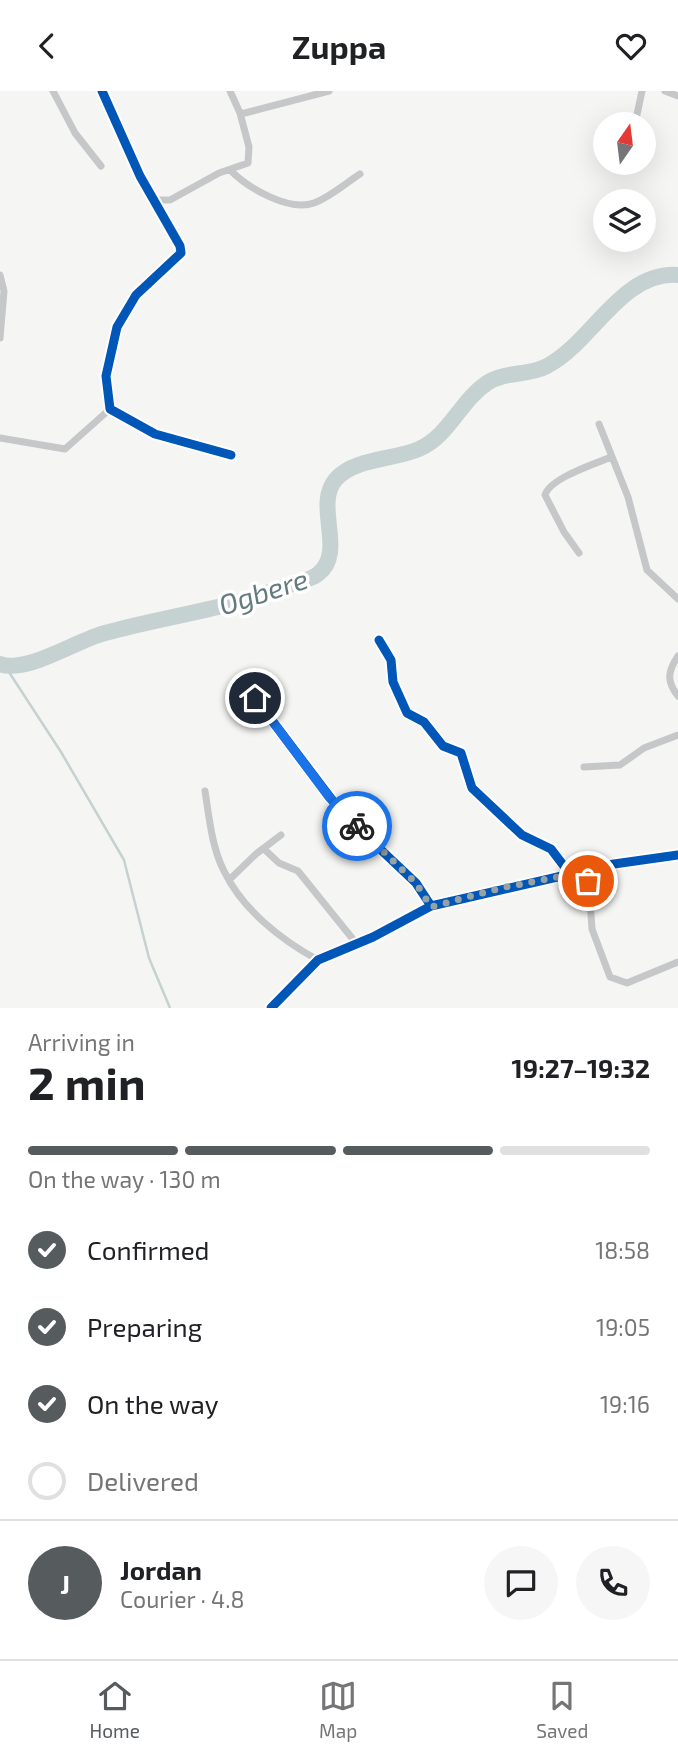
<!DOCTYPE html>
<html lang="en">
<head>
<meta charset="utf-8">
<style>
	:root { --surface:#fff; --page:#f6f6f6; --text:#202124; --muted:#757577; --line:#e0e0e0; --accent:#565b5e }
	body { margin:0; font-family:"Exo 2",sans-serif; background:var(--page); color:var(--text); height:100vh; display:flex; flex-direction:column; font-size:26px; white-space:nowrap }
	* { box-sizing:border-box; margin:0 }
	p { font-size:23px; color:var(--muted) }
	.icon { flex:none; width:38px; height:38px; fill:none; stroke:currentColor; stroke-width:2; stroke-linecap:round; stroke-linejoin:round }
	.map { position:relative; height:917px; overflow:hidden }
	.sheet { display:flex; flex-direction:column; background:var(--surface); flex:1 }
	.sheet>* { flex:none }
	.needle { width:46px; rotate:14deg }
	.fabs { position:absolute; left:593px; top:21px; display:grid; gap:14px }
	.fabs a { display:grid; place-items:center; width:63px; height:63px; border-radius:50%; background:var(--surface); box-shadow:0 7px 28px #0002; font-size:35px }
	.pin { position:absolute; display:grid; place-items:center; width:60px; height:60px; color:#fff; margin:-30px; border:4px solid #fff; border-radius:50%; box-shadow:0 2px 7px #0007 }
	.courier { position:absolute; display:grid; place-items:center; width:70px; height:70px; margin:-35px; border:5px solid #1a73e8; border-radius:50%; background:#fff; color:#222; box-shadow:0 2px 9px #0007 }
	.overview em { font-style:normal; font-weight:700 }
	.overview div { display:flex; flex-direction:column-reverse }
	.overview { display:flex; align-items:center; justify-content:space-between; height:119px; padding:0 28px }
	h1 { font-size:46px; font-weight:700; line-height:52px }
	.bar { display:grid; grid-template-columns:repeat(4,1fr); gap:10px 7px; align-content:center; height:84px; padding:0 28px }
	.bar i { height:9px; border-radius:5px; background:var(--line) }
	.bar .active { background:var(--accent) }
	.bar p { grid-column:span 4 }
	.line { display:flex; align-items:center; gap:18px; padding:0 28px; border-top:2px solid var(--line) }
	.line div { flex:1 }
	.round { display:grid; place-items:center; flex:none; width:74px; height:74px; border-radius:37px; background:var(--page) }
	ol { padding:0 28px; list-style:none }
	li { display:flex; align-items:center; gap:21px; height:77px }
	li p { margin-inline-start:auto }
	li .icon { padding:7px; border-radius:50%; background:var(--accent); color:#fff; stroke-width:4 }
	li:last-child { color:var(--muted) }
	li i { width:38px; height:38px; border:4px solid var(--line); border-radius:50% }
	header { display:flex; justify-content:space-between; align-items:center; height:91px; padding:0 28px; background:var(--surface); font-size:32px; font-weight:700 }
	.tab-bar { display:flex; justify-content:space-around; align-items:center; height:98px; border-top:2px solid var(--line); background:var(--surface); font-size:19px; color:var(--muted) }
	.tab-bar a { display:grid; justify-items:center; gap:4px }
	.tab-bar .active { color:var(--accent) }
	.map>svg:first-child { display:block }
</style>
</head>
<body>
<header><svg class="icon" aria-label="back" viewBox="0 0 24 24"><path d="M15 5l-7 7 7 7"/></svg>Zuppa<svg class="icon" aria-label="heart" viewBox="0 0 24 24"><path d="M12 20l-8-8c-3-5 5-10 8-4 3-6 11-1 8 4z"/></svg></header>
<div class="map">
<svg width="678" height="917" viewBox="0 0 678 917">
	<rect width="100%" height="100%" fill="#f5f5f4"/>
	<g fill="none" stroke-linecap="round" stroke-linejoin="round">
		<!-- stream -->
		<path stroke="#c6d1d1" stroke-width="2.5" d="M 5,575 L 61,661 L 124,769 L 149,867 L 170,917"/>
		<!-- river -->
		<path stroke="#c6d1d1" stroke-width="16" d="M 0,573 C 27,583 77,549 105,542 C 166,525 229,518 289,494 C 297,491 311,489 318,483 C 347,461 313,414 336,388 C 355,367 394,369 419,358 C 450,344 460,310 487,292 C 505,280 529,285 547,275 C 592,252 621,180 678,184"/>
		<!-- minor -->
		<path stroke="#c5c7c8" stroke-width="7" d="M 53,0 L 75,42 L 101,75
			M 102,0 L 140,85 L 180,155 L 181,162 L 136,204 L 117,236 L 106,285 L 110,318 L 155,343 L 231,364
			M 230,0 L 240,22 L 245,22 L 329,0
			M 665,0 L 678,5
			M 635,33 L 642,0
			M 230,79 C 248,97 289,121 314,112 C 330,106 346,92 360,83
			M 155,109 L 170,109 L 219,82 L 248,72 L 249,56 L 240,22
			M 0,184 L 4,200 L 0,247
			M 599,333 L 628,406 L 647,479 L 678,508
			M 0,347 L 65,358 L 110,318
			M 579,462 L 564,441 L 545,404 C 550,387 595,373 611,366
			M 379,549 L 391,569 L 393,591 L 407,622 L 424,631 L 443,655 L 461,662 L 472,697 L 522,744 L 551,758 L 570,783
			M 678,565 C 668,580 666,590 678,605
			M 255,607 L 342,722 L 416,792 L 431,815
			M 584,676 L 620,674 L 644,657 L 678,644
			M 205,700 C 209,726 212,757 224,780 C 242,818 281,849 318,869
			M 264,758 L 279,772 L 298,780 L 356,852
			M 588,780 L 592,838 L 610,886 L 627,892 L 678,871
			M 229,789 L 256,763 L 281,744
			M 271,917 L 318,869 L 373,846 L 431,815 L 614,773 L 678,764"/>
		<!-- cycleway casing -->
		<g stroke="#fff" stroke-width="13">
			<path id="cycleway" d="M 102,0 L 140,85 L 180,155 L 181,162 L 136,204 L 117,236 L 106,285 L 110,318 L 155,343 L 231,364
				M 379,549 L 391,569 L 393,591 L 407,622 L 424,631 L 443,655 L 461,662 L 472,697 L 522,744 L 551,758 L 570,783
				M 255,607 L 342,722 L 416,792 L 431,815
				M 271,917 L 318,869 L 373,846 L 431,815 L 614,773 L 678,764"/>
		</g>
		<!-- cycleway -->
		<use href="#cycleway" stroke="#0057b8" stroke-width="9"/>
	</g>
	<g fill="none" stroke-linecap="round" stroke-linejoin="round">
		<!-- done -->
		<path stroke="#97a2a5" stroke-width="7" stroke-dasharray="0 12.6" d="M 357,735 L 416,792 L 431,816 L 501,797 L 588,780 L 588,790"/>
		<!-- route -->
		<path stroke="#1a73e8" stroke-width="9" d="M 255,607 L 329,706 L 357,735"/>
	</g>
	<g text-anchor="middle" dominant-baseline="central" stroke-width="7" stroke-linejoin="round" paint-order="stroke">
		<!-- water labels -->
		<g font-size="28" font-style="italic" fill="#637b7d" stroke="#fff">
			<text transform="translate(263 500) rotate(-18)">Ogbere</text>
		</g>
	</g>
</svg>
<div class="fabs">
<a><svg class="needle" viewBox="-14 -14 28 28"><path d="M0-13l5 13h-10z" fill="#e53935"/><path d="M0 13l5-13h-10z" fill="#757577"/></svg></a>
<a><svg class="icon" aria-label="layers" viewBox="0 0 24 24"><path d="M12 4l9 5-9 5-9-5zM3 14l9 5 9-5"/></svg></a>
</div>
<div class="pin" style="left:588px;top:790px;background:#ea580c"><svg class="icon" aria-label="bag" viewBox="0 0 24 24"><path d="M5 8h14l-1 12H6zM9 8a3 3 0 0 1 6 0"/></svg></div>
<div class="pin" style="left:255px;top:607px;background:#1f2937"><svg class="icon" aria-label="home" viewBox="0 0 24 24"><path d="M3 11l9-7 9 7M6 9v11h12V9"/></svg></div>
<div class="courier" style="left:357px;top:735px"><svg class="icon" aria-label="bike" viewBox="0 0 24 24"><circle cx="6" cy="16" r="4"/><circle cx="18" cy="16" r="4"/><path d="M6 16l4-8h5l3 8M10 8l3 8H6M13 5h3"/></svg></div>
</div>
<section class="sheet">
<div class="overview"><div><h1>2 min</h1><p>Arriving in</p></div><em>19:27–19:32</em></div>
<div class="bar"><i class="active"></i><i class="active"></i><i class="active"></i><i></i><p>On the way · 130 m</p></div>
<ol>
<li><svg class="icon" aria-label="check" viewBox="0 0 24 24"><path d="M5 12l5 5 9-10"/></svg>Confirmed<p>18:58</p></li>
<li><svg class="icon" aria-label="check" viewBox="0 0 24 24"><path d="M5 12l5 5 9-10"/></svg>Preparing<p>19:05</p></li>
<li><svg class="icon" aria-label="check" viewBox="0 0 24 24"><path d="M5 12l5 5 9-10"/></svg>On the way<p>19:16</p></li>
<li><i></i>Delivered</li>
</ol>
<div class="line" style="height:126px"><b class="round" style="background:var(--accent);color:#fff">J</b><div><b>Jordan</b><p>Courier · 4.8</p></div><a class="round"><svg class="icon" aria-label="chat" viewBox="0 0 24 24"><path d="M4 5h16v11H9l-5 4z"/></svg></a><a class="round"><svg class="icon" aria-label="phone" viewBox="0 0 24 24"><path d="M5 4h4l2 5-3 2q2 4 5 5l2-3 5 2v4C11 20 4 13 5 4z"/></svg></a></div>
</section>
<nav class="tab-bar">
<a class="active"><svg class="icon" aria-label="home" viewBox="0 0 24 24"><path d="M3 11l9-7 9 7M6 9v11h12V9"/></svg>Home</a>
<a><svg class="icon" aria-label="map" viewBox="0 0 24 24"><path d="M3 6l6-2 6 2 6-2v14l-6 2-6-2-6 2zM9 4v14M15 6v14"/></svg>Map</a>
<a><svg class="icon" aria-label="saved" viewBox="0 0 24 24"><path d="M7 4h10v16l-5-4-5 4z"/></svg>Saved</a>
</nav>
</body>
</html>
